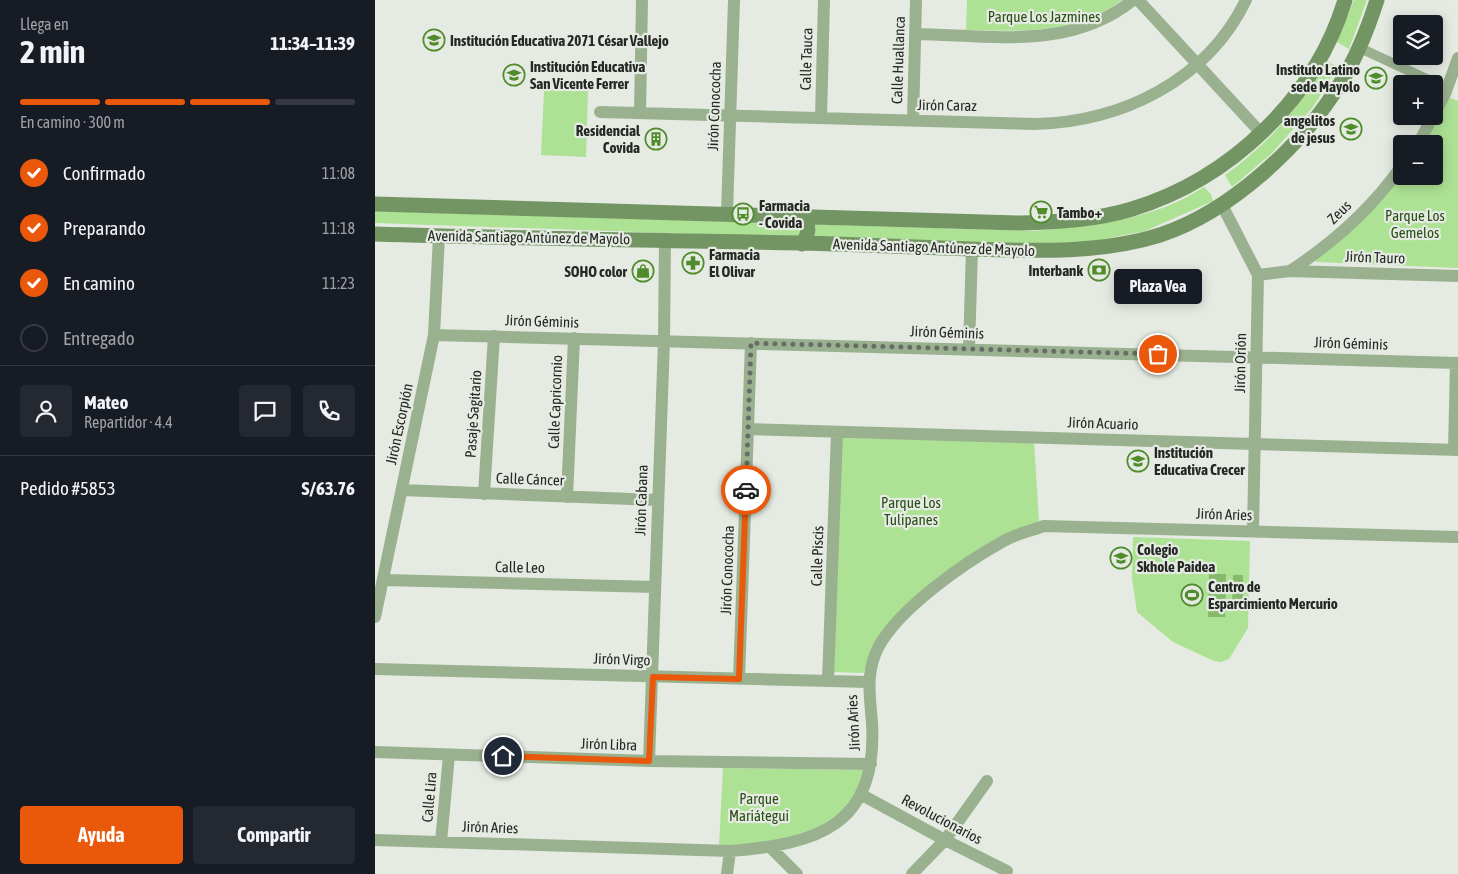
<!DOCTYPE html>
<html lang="es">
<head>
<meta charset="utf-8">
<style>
	:root { --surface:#171b24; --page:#242831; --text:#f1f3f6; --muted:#9ea1a6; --line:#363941; --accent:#ea580c }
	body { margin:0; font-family:"Asap Condensed",sans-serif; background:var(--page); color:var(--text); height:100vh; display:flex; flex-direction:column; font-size:19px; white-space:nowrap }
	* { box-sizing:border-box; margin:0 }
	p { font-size:16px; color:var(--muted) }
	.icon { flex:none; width:28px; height:28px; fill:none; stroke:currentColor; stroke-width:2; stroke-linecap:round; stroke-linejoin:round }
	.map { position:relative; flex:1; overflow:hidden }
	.side { display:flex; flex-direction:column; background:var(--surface); width:375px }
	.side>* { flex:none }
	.controls { position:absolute; left:1018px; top:15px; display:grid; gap:10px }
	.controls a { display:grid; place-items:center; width:50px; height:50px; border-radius:5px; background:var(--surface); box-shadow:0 2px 12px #0003; font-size:25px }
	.pin { position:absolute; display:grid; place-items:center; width:42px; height:42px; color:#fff; margin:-21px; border:2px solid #fff; border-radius:50%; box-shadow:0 1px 5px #0007 }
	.courier { position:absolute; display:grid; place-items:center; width:50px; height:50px; margin:-25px; border:4px solid #ea580c; border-radius:50%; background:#fff; color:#222; box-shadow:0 1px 6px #0007 }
	.bubble { position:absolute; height:35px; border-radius:5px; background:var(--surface); box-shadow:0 2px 12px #0003; font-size:16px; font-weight:700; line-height:35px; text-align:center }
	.head em { font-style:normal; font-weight:700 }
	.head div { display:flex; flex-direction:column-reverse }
	.head { display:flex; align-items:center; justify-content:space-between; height:85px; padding:0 20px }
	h1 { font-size:32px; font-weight:700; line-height:38px }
	.bar { display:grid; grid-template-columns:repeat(4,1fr); gap:8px 5px; align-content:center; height:60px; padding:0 20px }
	.bar i { height:6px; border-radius:4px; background:var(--line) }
	.bar .selected { background:var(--accent) }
	.bar p { grid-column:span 4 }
	.line { display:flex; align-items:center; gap:12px; padding:0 20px; border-top:1px solid var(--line) }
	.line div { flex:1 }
	.round { display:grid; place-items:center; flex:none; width:52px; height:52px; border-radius:5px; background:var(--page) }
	ol { padding:0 20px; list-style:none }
	li { display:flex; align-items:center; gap:15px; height:55px }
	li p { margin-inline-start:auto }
	li .icon { padding:5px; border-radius:50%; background:var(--accent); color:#fff; stroke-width:4 }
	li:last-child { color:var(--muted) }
	li i { width:28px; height:28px; border:2px solid var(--line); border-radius:50% }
	.primary-button { display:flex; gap:10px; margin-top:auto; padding:10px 20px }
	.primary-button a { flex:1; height:58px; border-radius:5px; background:var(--accent); color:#fff; font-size:20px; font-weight:700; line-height:58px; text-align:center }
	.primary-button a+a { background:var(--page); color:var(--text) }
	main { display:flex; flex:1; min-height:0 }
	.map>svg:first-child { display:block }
</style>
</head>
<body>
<main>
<section class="side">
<div class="head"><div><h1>2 min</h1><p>Llega en</p></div><em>11:34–11:39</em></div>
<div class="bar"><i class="selected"></i><i class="selected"></i><i class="selected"></i><i></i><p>En camino · 300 m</p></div>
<ol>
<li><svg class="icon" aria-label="check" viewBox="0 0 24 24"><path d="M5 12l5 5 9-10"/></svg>Confirmado<p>11:08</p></li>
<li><svg class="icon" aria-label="check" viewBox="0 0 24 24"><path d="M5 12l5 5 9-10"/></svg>Preparando<p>11:18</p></li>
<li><svg class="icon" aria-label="check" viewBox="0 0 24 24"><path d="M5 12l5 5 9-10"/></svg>En camino<p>11:23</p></li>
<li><i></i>Entregado</li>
</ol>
<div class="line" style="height:90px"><a class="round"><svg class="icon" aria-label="person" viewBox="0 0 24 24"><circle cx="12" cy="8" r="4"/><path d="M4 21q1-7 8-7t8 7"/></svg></a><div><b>Mateo</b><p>Repartidor · 4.4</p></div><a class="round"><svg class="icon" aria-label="chat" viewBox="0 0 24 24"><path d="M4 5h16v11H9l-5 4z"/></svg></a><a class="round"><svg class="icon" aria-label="phone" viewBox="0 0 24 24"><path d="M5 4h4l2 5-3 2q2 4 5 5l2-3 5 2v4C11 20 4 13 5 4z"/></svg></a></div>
<div class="line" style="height:65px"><div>Pedido #5853</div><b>S/63.76</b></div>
<div class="primary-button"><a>Ayuda</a><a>Compartir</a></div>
</section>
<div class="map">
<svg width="1083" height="874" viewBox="0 0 1083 874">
	<rect width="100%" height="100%" fill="#e5ebe2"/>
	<!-- green -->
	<path fill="#ade194" d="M 592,0 L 747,0 C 700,35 647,31 591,30 Z
		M 979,0 L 992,0 L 974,49 L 962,42 Z
		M 952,61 L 963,67 L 938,107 L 896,154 L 857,187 L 850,175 C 894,144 924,107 952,61 Z
		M 180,81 L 203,83 L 213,90 L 211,157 L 166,155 L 169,91 Z
		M 1076,98 L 1083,101 L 1083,268 L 941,262 L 940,259 L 1026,176 L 1059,176 L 1059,144 L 1047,144 L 1071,100 Z
		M 829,187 L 836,194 L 838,201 L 770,231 L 719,241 L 669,246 L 0,223 L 0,211 L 659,231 C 719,225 777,221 829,187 Z
		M 466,438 L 659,441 L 664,521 L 578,571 L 499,649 L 488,673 L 458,672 Z
		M 758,537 L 875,541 L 873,628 L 854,659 L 846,662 L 839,661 L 798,642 L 762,612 L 757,578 Z
		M 348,768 L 490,770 L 478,800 L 463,816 L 438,830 L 408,841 L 344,846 Z"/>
	<!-- water -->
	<path fill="#85ba6b" d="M 834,574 L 851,574 L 850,617 L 833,617 Z
		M 858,575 L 868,575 L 868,603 L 857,603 Z"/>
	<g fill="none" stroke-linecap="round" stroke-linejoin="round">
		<!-- pedestrian -->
		<path stroke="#9ab18f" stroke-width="10" d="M 985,48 L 1071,88"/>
		<!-- minor -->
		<path stroke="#9ab18f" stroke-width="12" d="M 763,0 L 886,133
			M 540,34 C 615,35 695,51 758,0
			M 225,112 L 660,124 C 746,122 832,81 871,0
			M 265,113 L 267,0
			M 446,118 L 449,0
			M 538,121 L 541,0
			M 1043,144 L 1070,94 L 1083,58
			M 847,205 L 883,275 L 878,531
			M 352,213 L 359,0
			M 915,271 C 958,243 996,209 1026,167
			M 883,275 L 915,271 L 1083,276
			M 59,335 L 1083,363
			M 594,349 L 597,249
			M 373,429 L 1083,450
			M 1079,450 L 1081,363
			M 27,490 L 282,500
			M 109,494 L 119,336
			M 192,497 L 199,338
			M 9,580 L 280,587
			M 0,617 L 59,335 L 64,236
			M 0,669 L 493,682
			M 364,679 L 376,343
			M 453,681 L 462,432
			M 0,752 L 274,761 L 496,764
			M 274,761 L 289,341 L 290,239
			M 487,795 L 570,840 L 632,871
			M 0,840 L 355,851 C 443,844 503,826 497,723 C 495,696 490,672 504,646 C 525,608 589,563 627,542 C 640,534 655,531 669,526 L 1083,537
			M 66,842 L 74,755
			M 395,847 L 422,874
			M 352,874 L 355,851
			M 537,874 L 570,840 L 612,781"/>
		<!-- secondary -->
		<path stroke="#739563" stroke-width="15" d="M 0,204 L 645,223 C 683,222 721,220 757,209 C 855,179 940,99 970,0
			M 0,234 C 153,239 307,240 460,244 C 505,246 550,247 595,249 C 658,251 724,254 785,235 C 855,212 928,145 966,82 C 982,57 993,28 1002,0
			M 427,244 C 434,234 435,227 428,217"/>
	</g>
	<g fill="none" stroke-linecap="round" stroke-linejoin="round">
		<!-- done -->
		<path stroke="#686c66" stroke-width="5" stroke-dasharray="0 9" d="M 371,490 L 376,343 L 783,354"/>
		<!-- route -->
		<path stroke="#ea580c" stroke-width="6" d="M 128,756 L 274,761 L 278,677 L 364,679 L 371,490"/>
	</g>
	<!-- icons -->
	<defs>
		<g id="school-ring" transform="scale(1.125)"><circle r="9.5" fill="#e5ebe2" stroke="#508c2b" stroke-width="1.5"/><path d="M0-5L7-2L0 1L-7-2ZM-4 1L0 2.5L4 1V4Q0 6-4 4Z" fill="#508c2b"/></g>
		<g id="building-ring" transform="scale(1.125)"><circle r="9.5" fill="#e5ebe2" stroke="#508c2b" stroke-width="1.5"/><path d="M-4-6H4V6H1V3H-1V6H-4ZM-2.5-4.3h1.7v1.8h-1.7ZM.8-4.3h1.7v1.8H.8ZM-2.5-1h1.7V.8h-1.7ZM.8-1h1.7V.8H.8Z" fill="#508c2b"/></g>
		<g id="supermarket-ring" transform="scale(1.125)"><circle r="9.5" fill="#e5ebe2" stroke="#508c2b" stroke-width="1.5"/><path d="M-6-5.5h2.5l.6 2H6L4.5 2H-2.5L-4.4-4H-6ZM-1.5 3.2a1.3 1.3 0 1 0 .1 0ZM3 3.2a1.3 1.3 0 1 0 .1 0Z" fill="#508c2b"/></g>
		<g id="bus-ring" transform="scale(1.125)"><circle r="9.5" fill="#e5ebe2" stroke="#508c2b" stroke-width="1.5"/><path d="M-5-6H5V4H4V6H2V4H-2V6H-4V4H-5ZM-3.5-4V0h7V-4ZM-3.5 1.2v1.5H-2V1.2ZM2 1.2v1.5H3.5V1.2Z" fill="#508c2b"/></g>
		<g id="pharmacy-ring" transform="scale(1.125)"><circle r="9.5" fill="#e5ebe2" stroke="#508c2b" stroke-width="1.5"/><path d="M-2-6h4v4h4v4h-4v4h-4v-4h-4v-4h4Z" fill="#508c2b"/></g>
		<g id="bank-ring" transform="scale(1.125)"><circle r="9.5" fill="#e5ebe2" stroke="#508c2b" stroke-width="1.5"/><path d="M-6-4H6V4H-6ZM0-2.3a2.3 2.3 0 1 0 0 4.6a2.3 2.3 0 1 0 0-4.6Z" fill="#508c2b"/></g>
		<g id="shop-ring" transform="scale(1.125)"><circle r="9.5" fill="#e5ebe2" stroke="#508c2b" stroke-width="1.5"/><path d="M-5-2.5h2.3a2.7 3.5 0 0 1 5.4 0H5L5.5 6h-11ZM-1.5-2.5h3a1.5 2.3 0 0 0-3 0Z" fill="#508c2b"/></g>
		<g id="stadium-ring" transform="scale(1.125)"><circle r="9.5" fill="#e5ebe2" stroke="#508c2b" stroke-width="1.5"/><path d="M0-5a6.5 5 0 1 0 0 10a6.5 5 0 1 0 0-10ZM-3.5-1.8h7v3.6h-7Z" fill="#508c2b"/></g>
	</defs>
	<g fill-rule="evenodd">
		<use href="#school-ring" x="59" y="40"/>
		<use href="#school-ring" x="139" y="75"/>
		<use href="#school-ring" x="1001" y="78"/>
		<use href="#school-ring" x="976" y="129"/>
		<use href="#building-ring" x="281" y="139"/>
		<use href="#supermarket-ring" x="666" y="212"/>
		<use href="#bus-ring" x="368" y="214"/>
		<use href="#pharmacy-ring" x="318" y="263"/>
		<use href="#bank-ring" x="724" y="270"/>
		<use href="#shop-ring" x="268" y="271"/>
		<use href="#school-ring" x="763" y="461"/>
		<use href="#school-ring" x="746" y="558"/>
		<use href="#stadium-ring" x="817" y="595"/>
	</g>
	<g text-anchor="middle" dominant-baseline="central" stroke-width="4.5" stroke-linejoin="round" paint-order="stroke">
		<!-- park labels -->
		<g font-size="15" fill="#2b4d17" stroke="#e5ebe2">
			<text x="669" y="16">Parque Los Jazmines</text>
			<text x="1040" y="215">Parque Los<tspan x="1040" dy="17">Gemelos</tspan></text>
			<text x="536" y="502">Parque Los<tspan x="536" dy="17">Tulipanes</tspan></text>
			<text x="384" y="798">Parque<tspan x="384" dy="17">Mariátegui</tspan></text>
		</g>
		<!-- poi labels -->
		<g font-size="15" font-weight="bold" fill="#252824" stroke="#e5ebe2" text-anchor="start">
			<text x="75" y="40">Institución Educativa 2071 César Vallejo</text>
			<text x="155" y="66">Institución Educativa<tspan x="155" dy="17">San Vicente Ferrer</tspan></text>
			<text x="985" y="69" text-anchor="end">Instituto Latino<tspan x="985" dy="17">sede Mayolo</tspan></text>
			<text x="960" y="120" text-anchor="end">angelitos<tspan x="960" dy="17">de jesus</tspan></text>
			<text x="265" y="130" text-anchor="end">Residencial<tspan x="265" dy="17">Covida</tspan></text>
			<text x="384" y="205">Farmacia<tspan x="384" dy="17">- Covida</tspan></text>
			<text x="682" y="212">Tambo+</text>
			<text x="334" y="254">Farmacia<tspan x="334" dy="17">El Olivar</tspan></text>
			<text x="708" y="270" text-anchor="end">Interbank</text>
			<text x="252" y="271" text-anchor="end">SOHO color</text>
			<text x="779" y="452">Institución<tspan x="779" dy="17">Educativa Crecer</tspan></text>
			<text x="762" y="549">Colegio<tspan x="762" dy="17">Skhole Paidea</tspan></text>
			<text x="833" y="586">Centro de<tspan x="833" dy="17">Esparcimiento Mercurio</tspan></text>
		</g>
		<!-- street labels -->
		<g font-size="15" fill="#252824" stroke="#e5ebe2">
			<text transform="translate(431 59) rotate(-88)">Calle Tauca</text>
			<text transform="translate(523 60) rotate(-88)">Calle Huallanca</text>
			<text transform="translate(572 105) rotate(1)">Jirón Caraz</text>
			<text transform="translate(339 106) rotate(-88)">Jirón Conococha</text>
			<text transform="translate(964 212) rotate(-44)">Zeus</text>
			<text transform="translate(154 237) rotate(1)">Avenida Santiago Antúnez de Mayolo</text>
			<text transform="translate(559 247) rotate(2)">Avenida Santiago Antúnez de Mayolo</text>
			<text transform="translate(1000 257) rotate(2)">Jirón Tauro</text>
			<text transform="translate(167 321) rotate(2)">Jirón Géminis</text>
			<text transform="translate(572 332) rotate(2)">Jirón Géminis</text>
			<text transform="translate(976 343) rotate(2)">Jirón Géminis</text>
			<text transform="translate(865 363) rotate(-89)">Jirón Orión</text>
			<text transform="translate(180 402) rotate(-88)">Calle Capricornio</text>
			<text transform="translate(98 414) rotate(-86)">Pasaje Sagitario</text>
			<text transform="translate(728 423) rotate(2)">Jirón Acuario</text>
			<text transform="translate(24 424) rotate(-78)">Jirón Escorpión</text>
			<text transform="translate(155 479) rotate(2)">Calle Cáncer</text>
			<text transform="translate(266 500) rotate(-88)">Jirón Cabana</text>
			<text transform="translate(849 514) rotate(2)">Jirón Aries</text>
			<text transform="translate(442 556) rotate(-88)">Calle Piscis</text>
			<text transform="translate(145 567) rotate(1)">Calle Leo</text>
			<text transform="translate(352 570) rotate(-88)">Jirón Conococha</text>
			<text transform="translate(247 659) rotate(2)">Jirón Virgo</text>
			<text transform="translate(478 723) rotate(-93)">Jirón Aries</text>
			<text transform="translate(234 744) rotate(2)">Jirón Libra</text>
			<text transform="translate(54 797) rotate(-85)">Calle Lira</text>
			<text transform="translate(567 819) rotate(28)">Revolucionarios</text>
			<text transform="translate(115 827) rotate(2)">Jirón Aries</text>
		</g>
	</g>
</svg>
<div class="controls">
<a><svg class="icon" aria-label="layers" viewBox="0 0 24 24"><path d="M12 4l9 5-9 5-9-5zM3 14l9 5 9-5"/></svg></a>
<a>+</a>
<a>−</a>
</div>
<div class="pin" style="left:783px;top:354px;background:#ea580c"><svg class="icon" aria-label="bag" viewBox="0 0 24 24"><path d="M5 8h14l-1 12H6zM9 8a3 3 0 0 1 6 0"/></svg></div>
<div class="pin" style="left:128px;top:756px;background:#1f2937"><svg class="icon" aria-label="home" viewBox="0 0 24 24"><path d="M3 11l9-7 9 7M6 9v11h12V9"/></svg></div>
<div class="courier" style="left:371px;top:490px"><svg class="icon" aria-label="car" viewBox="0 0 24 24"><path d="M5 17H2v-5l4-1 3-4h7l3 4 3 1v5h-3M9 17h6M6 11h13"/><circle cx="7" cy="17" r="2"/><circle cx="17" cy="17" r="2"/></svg></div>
<div class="bubble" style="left:739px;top:269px;width:88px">Plaza Vea</div>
</div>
</main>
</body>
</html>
